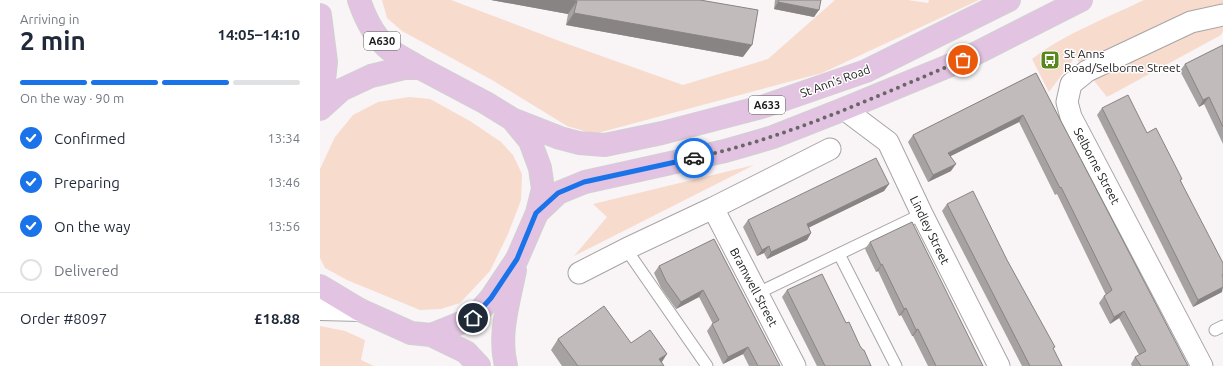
<!DOCTYPE html>
<html lang="en">
<head>
<meta charset="utf-8">
<style>
	:root { --surface:#fff; --page:#f6f6f7; --text:#1f2937; --muted:#747a83; --line:#e0e1e3; --accent:#1a73e8 }
	body { margin:0; font-family:Ubuntu,sans-serif; background:var(--page); color:var(--text); height:100vh; display:flex; flex-direction:column; font-size:15px; white-space:nowrap }
	* { box-sizing:border-box; margin:0 }
	p { font-size:13px; color:var(--muted) }
	.icon { flex:none; width:22px; height:22px; fill:none; stroke:currentColor; stroke-width:2; stroke-linecap:round; stroke-linejoin:round }
	.map { position:relative; flex:1; overflow:hidden }
	.sheet { display:flex; flex-direction:column; background:var(--surface); width:320px }
	.sheet>* { flex:none }
	.pin { position:absolute; display:grid; place-items:center; width:34px; height:34px; color:#fff; margin:-17px; border:2px solid #fff; border-radius:50%; box-shadow:0 1px 4px #0007 }
	.courier { position:absolute; display:grid; place-items:center; width:40px; height:40px; margin:-20px; border:3px solid #1a73e8; border-radius:50%; background:#fff; color:#222; box-shadow:0 1px 5px #0007 }
	.headline em { font-style:normal; font-weight:700 }
	.headline div { display:flex; flex-direction:column-reverse }
	.headline { display:flex; align-items:center; justify-content:space-between; height:68px; padding:0 20px }
	h1 { font-size:26px; font-weight:700; line-height:30px }
	.bar { display:grid; grid-template-columns:repeat(4,1fr); gap:6px 4px; align-content:center; height:48px; padding:0 20px }
	.bar i { height:5px; border-radius:3px; background:var(--line) }
	.bar .on { background:var(--accent) }
	.bar p { grid-column:span 4 }
	.line { display:flex; align-items:center; gap:10px; padding:0 20px; border-top:1px solid var(--line) }
	.line div { flex:1 }
	ol { padding:0 20px; list-style:none }
	li { display:flex; align-items:center; gap:12px; height:44px }
	li p { margin-inline-start:auto }
	li .icon { padding:4px; border-radius:50%; background:var(--accent); color:#fff; stroke-width:4 }
	li:last-child { color:var(--muted) }
	li i { width:22px; height:22px; border:2px solid var(--line); border-radius:50% }
	main { display:flex; flex:1; min-height:0 }
	.map>svg:first-child { display:block }
</style>
</head>
<body>
<main>
<section class="sheet">
<div class="headline"><div><h1>2 min</h1><p>Arriving in</p></div><em>14:05–14:10</em></div>
<div class="bar"><i class="on"></i><i class="on"></i><i class="on"></i><i></i><p>On the way · 90 m</p></div>
<ol>
<li><svg class="icon" aria-label="check" viewBox="0 0 24 24"><path d="M5 12l5 5 9-10"/></svg>Confirmed<p>13:34</p></li>
<li><svg class="icon" aria-label="check" viewBox="0 0 24 24"><path d="M5 12l5 5 9-10"/></svg>Preparing<p>13:46</p></li>
<li><svg class="icon" aria-label="check" viewBox="0 0 24 24"><path d="M5 12l5 5 9-10"/></svg>On the way<p>13:56</p></li>
<li><i></i>Delivered</li>
</ol>
<div class="line" style="height:52px"><div>Order #8097</div><b>£18.88</b></div>
</section>
<div class="map">
<svg width="903" height="366" viewBox="0 0 903 366">
	<rect width="100%" height="100%" fill="#f9f4f6"/>
	<!-- green -->
	<path fill="#f7dbcd" d="M 62,0 L 131,0 L 242,42 L 363,85 L 448,59 L 515,0 L 588,0 L 608,3 L 609,0 L 659,0 L 502,73 L 274,134 L 247,126 L 172,80 L 82,31 L 67,18 Z
		M 824,0 L 903,0 L 903,31 L 901,35 L 787,97 L 755,57 L 729,92 L 712,59 C 744,34 787,18 824,0 Z
		M 89,97 L 110,99 L 150,121 L 181,142 L 193,155 L 202,174 L 201,200 L 188,234 L 170,271 L 140,303 L 121,309 L 100,310 L 27,280 L 5,268 L 0,258 L 0,169 L 15,137 L 33,115 L 58,102 Z
		M 434,165 L 254,256 L 287,217 L 273,204 Z
		M 0,326 L 25,331 L 45,340 L 41,360 L 54,366 L 0,366 Z"/>
	<g fill="none" stroke-linecap="round" stroke-linejoin="round">
		<!-- lane casing -->
		<g stroke="#a8a4a5" stroke-width="13">
			<path id="lane" d="M 306,249 L 387,366
				M 519,254 L 576,366
				M 438,293 L 602,214
				M 895,330 L 903,326"/>
		</g>
		<!-- street casing -->
		<g stroke="#a8a4a5" stroke-width="23">
			<path id="street" d="M 524,109 L 568,142 L 602,214 L 679,366
				M 393,208 L 475,366
				M 259,273 L 306,249 L 393,208 L 510,149
				M 882,366 L 751,117 L 747,102 L 751,84 L 767,71 L 871,22 L 903,15"/>
		</g>
		<!-- secondary casing -->
		<g stroke="#a8a4a5" stroke-width="24">
			<path id="secondary" d="M 0,309 L 40,310"/>
		</g>
		<!-- primary casing -->
		<g stroke="#d1d1d1" stroke-width="24">
			<path id="primary" d="M 39,0 C 45,18 55,38 70,50 C 80,57 90,62 100,68
				M 0,15 L 6,62 L 1,108
				M 0,109 L 21,90 L 51,76 L 84,68 L 100,68 L 166,103 L 192,119 L 210,141 L 220,168 L 223,189 L 217,213 L 197,259 L 171,298 L 153,318 L 111,335 L 91,333 L 40,310 L 0,286
				M 194,120 L 240,138 L 259,143 L 285,145 L 342,133 L 445,106 L 546,71 L 689,0
				M 217,213 L 238,193 L 265,182 L 405,151 L 453,137 L 524,109 L 643,60 L 761,0
				M 111,335 L 146,352 L 159,366
				M 186,366 C 178,334 189,301 195,270"/>
		</g>
		<!-- lane -->
		<use href="#lane" stroke="#fff" stroke-width="11"/>
		<!-- street -->
		<use href="#street" stroke="#fff" stroke-width="21"/>
		<!-- secondary -->
		<use href="#secondary" stroke="#fff" stroke-width="22"/>
		<!-- primary -->
		<use href="#primary" stroke="#e3c3e2" stroke-width="22"/>
	</g>
	<!-- wall -->
	<path fill="#a6a2a1" d="M 171,0 L 380,0 L 423,57 L 246,25 L 248,14 Z
		M 455,0 L 501,0 L 494,17 L 454,9 Z
		M 903,45 L 903,144 L 884,104 L 879,107 L 860,71 L 865,64 Z
		M 716,73 L 868,366 L 812,366 L 811,364 L 815,357 L 819,355 L 799,318 L 790,324 L 779,303 L 784,296 L 786,295 L 737,194 L 735,195 L 699,122 L 630,156 L 631,171 L 608,182 L 588,142 L 593,135 Z
		M 782,108 L 827,133 L 861,181 L 902,292 L 873,307 L 777,115 Z
		M 569,184 L 564,191 L 489,227 L 491,233 L 487,240 L 447,259 L 444,253 L 437,256 L 423,227 L 428,220 Z
		M 627,204 L 687,260 L 742,366 L 702,366 L 622,211 Z
		M 394,239 L 460,366 L 429,366 L 423,354 L 403,364 L 387,331 L 392,324 L 393,324 L 379,297 L 356,309 L 341,288 L 334,273 L 339,266 Z
		M 550,242 L 663,366 L 608,366 L 593,336 L 592,336 L 581,315 L 579,316 L 558,271 L 556,272 L 545,249 Z
		M 467,290 L 526,323 L 551,366 L 497,366 L 462,297 Z
		M 238,339 L 311,343 L 342,362 L 344,366 L 242,366 L 231,350 Z"/>
	<!-- shaded-wall -->
	<path fill="#878483" d="M 171,0 L 250,0 L 257,1 L 248,14 Z
		M 458,2 L 499,10 L 494,17 L 454,9 Z
		M 254,13 L 432,45 L 423,57 L 246,25 Z
		M 889,97 L 884,104 L 879,107 L 883,100 Z
		M 703,115 L 699,122 L 623,160 L 628,153 Z
		M 636,164 L 631,171 L 608,182 L 613,175 Z
		M 569,184 L 564,191 L 482,231 L 487,224 Z
		M 491,233 L 487,240 L 447,259 L 451,252 Z
		M 449,246 L 444,253 L 437,256 L 442,250 Z
		M 562,264 L 558,271 L 556,272 L 561,265 Z
		M 903,287 L 902,292 L 873,307 L 878,300 Z
		M 383,290 L 379,297 L 356,309 L 361,302 Z
		M 586,308 L 581,315 L 579,316 L 584,309 Z
		M 804,311 L 799,318 L 790,324 L 794,317 Z
		M 598,329 L 593,336 L 592,336 L 596,330 Z
		M 428,347 L 423,354 L 403,364 L 408,357 Z
		M 347,354 L 340,365 L 339,359 Z"/>
	<!-- building -->
	<path fill="#c1bcbb" stroke="#878483" d="M 250,0 L 380,0 L 438,10 L 432,45 L 254,13 L 257,1 Z
		M 459,0 L 501,0 L 499,10 L 458,2 Z
		M 903,45 L 903,127 L 889,97 L 883,100 L 865,64 Z
		M 716,73 L 868,366 L 821,366 L 815,357 L 826,351 L 804,311 L 794,317 L 784,296 L 792,290 L 741,187 L 740,188 L 703,115 L 628,153 L 636,164 L 613,175 L 593,135 Z
		M 808,95 L 827,133 L 836,128 L 862,179 L 860,180 L 903,263 L 903,274 L 902,275 L 903,277 L 903,287 L 878,300 L 782,108 Z
		M 556,158 L 569,184 L 487,224 L 491,233 L 451,252 L 449,246 L 442,250 L 428,220 Z
		M 653,191 L 687,260 L 735,347 L 733,348 L 742,366 L 710,366 L 627,204 Z
		M 592,222 L 663,366 L 616,366 L 598,329 L 596,330 L 586,308 L 584,309 L 562,264 L 561,265 L 550,242 Z
		M 394,239 L 460,366 L 438,366 L 428,347 L 408,357 L 392,324 L 399,320 L 383,290 L 361,302 L 346,281 L 339,266 Z
		M 502,274 L 526,323 L 529,322 L 540,346 L 543,350 L 544,350 L 551,366 L 505,366 L 467,290 Z
		M 284,306 L 311,343 L 330,330 L 347,354 L 339,359 L 344,366 L 258,366 L 238,339 Z"/>
	<g fill="none" stroke-linecap="round" stroke-linejoin="round">
		<!-- done -->
		<path stroke="#696667" stroke-width="4" stroke-dasharray="0 7.2" d="M 374,158 C 467,138 555,97 643,60"/>
		<!-- route -->
		<path stroke="#1a73e8" stroke-width="5" d="M 153,318 L 171,298 L 197,259 L 216,213 L 238,193 L 264,182 L 374,158"/>
	</g>
	<!-- icons -->
	<defs>
		<g id="bus-square" transform="scale(1)"><rect x="-9" y="-9" width="18" height="18" rx="4" fill="#59891d" stroke="#fff"/><path d="M-5-6H5V4H4V6H2V4H-2V6H-4V4H-5ZM-3.5-4V0h7V-4ZM-3.5 1.2v1.5H-2V1.2ZM2 1.2v1.5H3.5V1.2Z" fill="#fff"/></g>
	</defs>
	<g fill-rule="evenodd">
		<use href="#bus-square" x="730" y="60"/>
	</g>
	<g text-anchor="middle" dominant-baseline="central" stroke-width="3" stroke-linejoin="round" paint-order="stroke">
		<!-- shield labels -->
		<g fill="#fff" stroke="#5f5e5f" stroke-width="1">
			<rect x="44" y="32" width="36" height="18" rx="3"/>
			<rect x="429" y="96" width="36" height="18" rx="3"/>
		</g>
		<g font-size="11" font-weight="bold" fill="#1b191a">
			<text x="62" y="41">A630</text>
			<text x="447" y="105">A633</text>
		</g>
		<!-- poi labels -->
		<g font-size="12" fill="#1b191a" stroke="#fff" text-anchor="start">
			<text x="744" y="53">St Anns<tspan x="744" dy="14">Road/Selborne Street</tspan></text>
		</g>
		<!-- street labels -->
		<g font-size="12" fill="#1b191a" stroke="#fff">
			<text transform="translate(515 81) rotate(-20)">St Ann's Road</text>
			<text transform="translate(777 166) rotate(62)">Selborne Street</text>
			<text transform="translate(610 230) rotate(64)">Lindley Street</text>
			<text transform="translate(434 287) rotate(62)">Bramwell Street</text>
		</g>
	</g>
</svg>
<div class="pin" style="left:643px;top:60px;background:#ea580c"><svg class="icon" aria-label="bag" viewBox="0 0 24 24"><path d="M5 8h14l-1 12H6zM9 8a3 3 0 0 1 6 0"/></svg></div>
<div class="pin" style="left:153px;top:318px;background:#1f2937"><svg class="icon" aria-label="home" viewBox="0 0 24 24"><path d="M3 11l9-7 9 7M6 9v11h12V9"/></svg></div>
<div class="courier" style="left:374px;top:158px"><svg class="icon" aria-label="car" viewBox="0 0 24 24"><path d="M5 17H2v-5l4-1 3-4h7l3 4 3 1v5h-3M9 17h6M6 11h13"/><circle cx="7" cy="17" r="2"/><circle cx="17" cy="17" r="2"/></svg></div>
</div>
</main>
</body>
</html>
